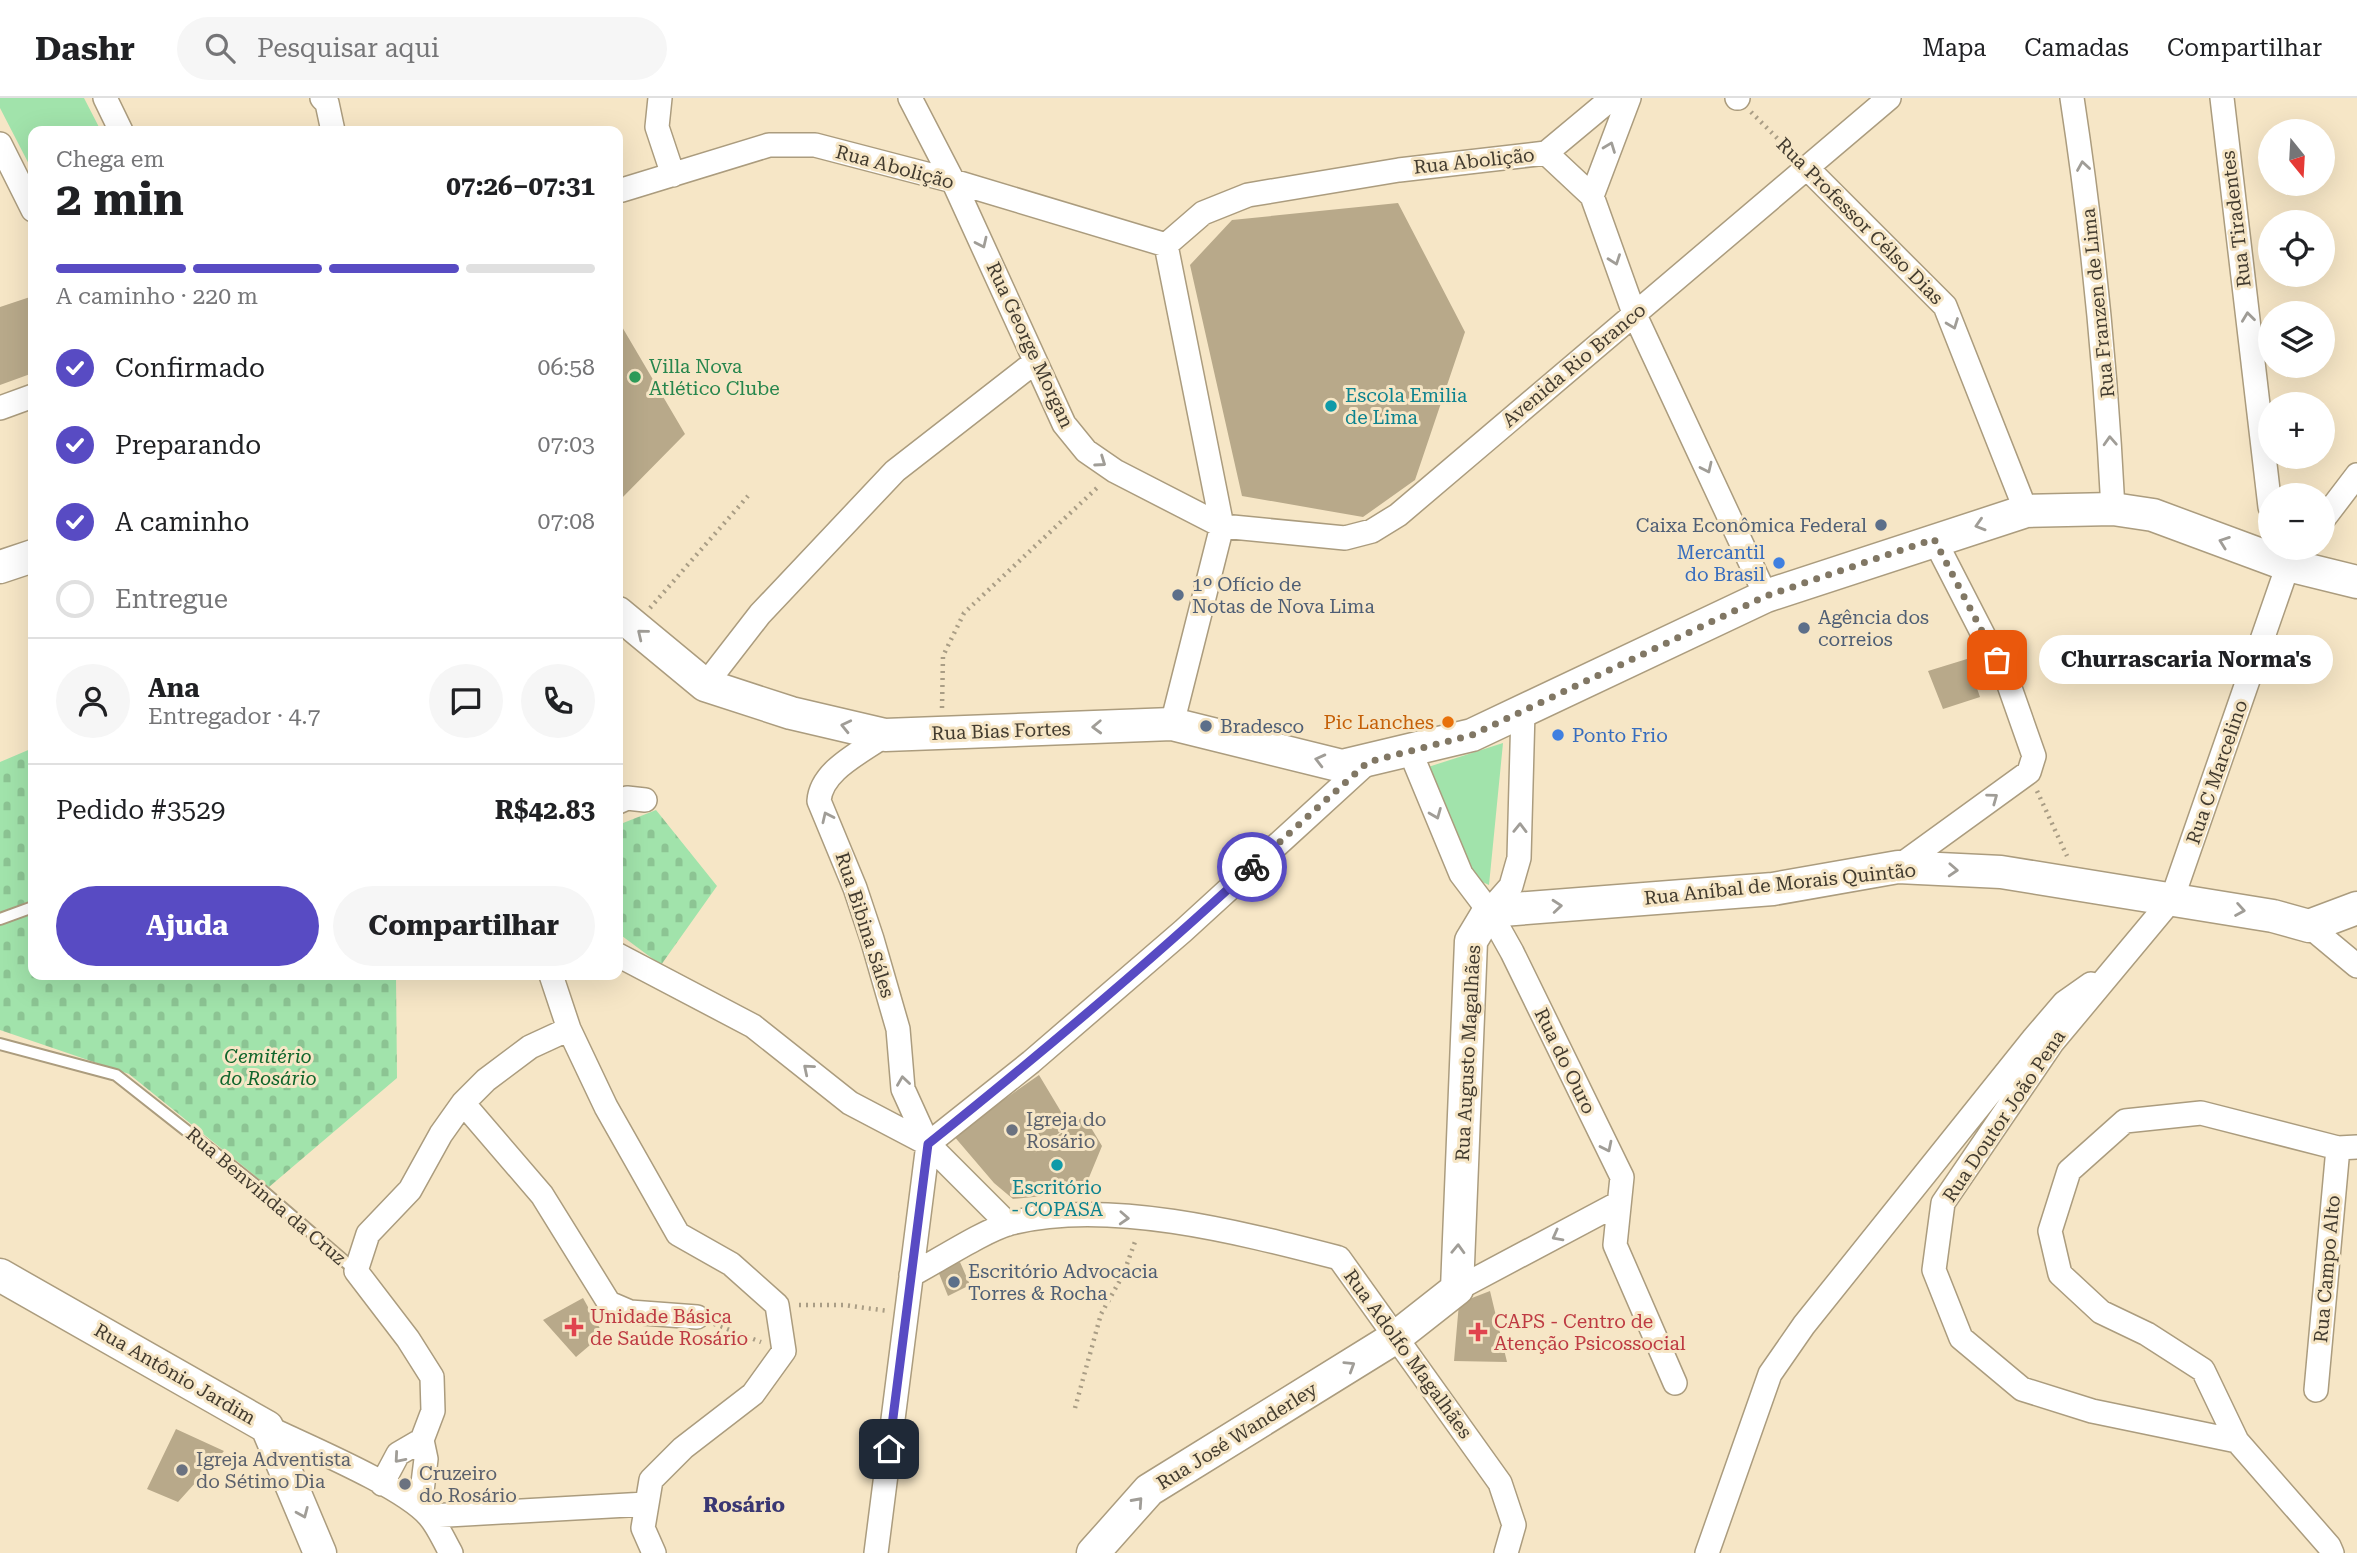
<!DOCTYPE html>
<html lang="pt">
<head>
<meta charset="utf-8">
<style>
	:root { --surface:#fff; --page:#f6f6f6; --text:#202124; --muted:#757577; --line:#e0e0e0; --accent:#584bc3 }
	body { margin:0; font-family:"Roboto Serif",serif; background:var(--page); color:var(--text); height:100vh; display:flex; flex-direction:column; font-size:26px; white-space:nowrap }
	* { box-sizing:border-box; margin:0 }
	p { font-size:23px; color:var(--muted) }
	.icon { flex:none; width:38px; height:38px; fill:none; stroke:currentColor; stroke-width:2; stroke-linecap:round; stroke-linejoin:round }
	.map { position:relative; flex:1; overflow:hidden }
	.side { position:absolute; left:28px; top:28px; width:595px; height:854px; display:flex; flex-direction:column; background:var(--surface); border-radius:14px; box-shadow:0 7px 28px #0002 }
	.side>* { flex:none }
	.needle { width:46px; rotate:162deg }
	.controls { position:absolute; left:2258px; top:21px; display:grid; gap:14px }
	.controls a { display:grid; place-items:center; width:77px; height:77px; border-radius:50%; background:var(--surface); box-shadow:0 7px 28px #0002; font-size:35px }
	.pin { position:absolute; display:grid; place-items:center; width:60px; height:60px; color:#fff; margin:-30px; border-radius:14px; box-shadow:0 4px 10px #0006 }
	.courier { position:absolute; display:grid; place-items:center; width:70px; height:70px; margin:-35px; border:5px solid #584bc3; border-radius:50%; background:#fff; color:#222; box-shadow:0 2px 9px #0007 }
	.bubble { position:absolute; height:49px; border-radius:24px; background:var(--surface); box-shadow:0 7px 28px #0002; font-size:23px; font-weight:700; line-height:49px; text-align:center }
	.overview em { font-style:normal; font-weight:700 }
	.overview div { display:flex; flex-direction:column-reverse }
	.overview { display:flex; align-items:center; justify-content:space-between; height:119px; padding:0 28px }
	h1 { font-size:46px; font-weight:700; line-height:52px }
	.bar { display:grid; grid-template-columns:repeat(4,1fr); gap:10px 7px; align-content:center; height:84px; padding:0 28px }
	.bar i { height:9px; border-radius:5px; background:var(--line) }
	.bar .current { background:var(--accent) }
	.bar p { grid-column:span 4 }
	.line { display:flex; align-items:center; gap:18px; padding:0 28px; border-top:2px solid var(--line) }
	.line div { flex:1 }
	.round { display:grid; place-items:center; flex:none; width:74px; height:74px; border-radius:37px; background:var(--page) }
	ol { padding:0 28px; list-style:none }
	li { display:flex; align-items:center; gap:21px; height:77px }
	li p { margin-inline-start:auto }
	li .icon { padding:7px; border-radius:50%; background:var(--accent); color:#fff; stroke-width:4 }
	li:last-child { color:var(--muted) }
	li i { width:38px; height:38px; border:4px solid var(--line); border-radius:50% }
	.cta { display:flex; gap:14px; margin-top:auto; padding:14px 28px }
	.cta a { flex:1; height:80px; border-radius:42px; background:var(--accent); color:#fff; font-size:28px; font-weight:700; line-height:80px; text-align:center }
	.cta a+a { background:var(--page); color:var(--text) }
	header { display:flex; align-items:center; gap:42px; box-sizing:border-box; height:98px; padding:0 35px; background:var(--surface); border-bottom:2px solid var(--line) }
	header strong { font-size:33px }
	nav { display:flex; gap:38px; margin-inline-start:auto; font-size:24px }
	.search { width:490px; height:63px; background:var(--page); display:flex; align-items:center; gap:18px; box-sizing:border-box; padding:0 24px; border-radius:38px; color:var(--muted); font-size:26px }
	.map>svg:first-child { display:block }
</style>
</head>
<body>
<header>
<strong>Dashr</strong>
<div class="search"><svg class="icon" aria-label="search" viewBox="0 0 24 24"><circle cx="10" cy="10" r="6"/><path d="M15 15l6 6"/></svg>Pesquisar aqui</div>
<nav><a>Mapa</a><a>Camadas</a><a>Compartilhar</a></nav>
</header>
<div class="map">
<svg width="2357" height="1455" viewBox="0 0 2357 1455">
	<defs>
		<pattern id="cemetery-stones" width="16" height="16" patternUnits="userSpaceOnUse" patternTransform="scale(1.75)"><rect width="16" height="16" fill="#a1e3ab"/><path d="M2 7V4a2 2 0 0 1 4 0v3zM10 15v-3a2 2 0 0 1 4 0v3z" fill="#8cc493"/></pattern>
	</defs>
	<rect width="100%" height="100%" fill="#f6e6c6"/>
	<!-- green -->
	<path fill="#a1e3ab" d="M 0,0 L 84,0 L 101,33 L 33,33 L 33,74 L 0,10 Z
		M 1503,645 L 1489,787 L 1476,781 L 1425,670 Z"/>
	<!-- cemetery -->
	<path fill="url(#cemetery-stones)" d="M 33,650 L 33,877 L 396,877 L 397,980 L 269,1089 L 129,976 L 0,932 L 0,664 Z
		M 656,712 L 717,788 L 661,867 L 618,835 L 618,727 Z"/>
	<!-- building -->
	<path fill="#b8a98a" d="M 1398,105 L 1465,234 L 1415,382 L 1363,419 L 1242,398 L 1190,167 L 1232,122 Z
		M 33,198 L 33,275 L 0,287 L 0,209 Z
		M 618,222 L 685,336 L 618,404 Z
		M 1967,561 L 1980,599 L 1943,611 L 1928,573 Z
		M 1039,977 L 1069,1027 L 1033,1056 L 1084,1018 L 1102,1048 L 1083,1094 L 1013,1101 L 994,1085 L 953,1037 Z
		M 960,1164 L 970,1187 L 948,1198 L 938,1173 Z
		M 1490,1193 L 1507,1264 L 1454,1263 L 1459,1205 Z
		M 583,1200 L 603,1236 L 576,1259 L 543,1222 Z
		M 176,1331 L 224,1353 L 178,1404 L 147,1391 Z"/>
	<g fill="none" stroke-linecap="round" stroke-linejoin="round">
		<!-- lane casing -->
		<g stroke="#ab9c7e" stroke-width="14">
			<path id="lane" d="M 0,821 L 33,809
				M 0,946 L 116,977 L 263,1093 L 356,1173"/>
		</g>
		<!-- street casing -->
		<g stroke="#ab9c7e" stroke-width="26">
			<path id="street" d="M 105,0 L 121,33
				M 322,0 L 327,5 L 333,33
				M 660,0 L 657,29 L 673,77
				M 910,0 L 953,83 L 1064,326 L 1086,353 L 1115,373 L 1222,428 L 1345,440 L 1372,433 L 1398,417 L 1889,0
				M 1737,0 L 1738,0
				M 2072,0 C 2093,137 2106,272 2113,411
				M 2222,0 L 2270,409
				M 0,46 L 33,112
				M 1546,55 L 1592,98 L 1634,215 L 1766,498
				M 1807,70 L 1945,208 L 2026,413
				M 622,92 L 769,47 L 815,47 L 953,83 L 1166,147
				M 1592,98 L 1629,0
				M 0,310 L 33,298
				M 2322,423 L 2357,377
				M 2302,450 L 2288,467 L 2172,801 L 2052,945 L 1943,1105 L 1934,1172 L 1961,1240 L 2022,1291 L 2092,1313 L 2237,1343 L 2329,1448 L 2332,1455
				M 705,587 L 760,516 L 895,373 L 1035,264
				M 1172,626 L 1222,428 L 1166,147 L 1203,115 L 1248,97 L 1399,72 L 1546,55 L 1612,0
				M 885,637 C 862,654 821,672 819,703 L 855,790 L 872,841 L 898,931 L 903,991 L 928,1046
				M 1410,653 L 1461,776 L 1489,813 L 1512,854 L 1622,1079 L 1615,1147 L 1675,1285
				M 618,704 L 627,700 L 645,702
				M 1898,769 L 2029,674 L 2034,658 L 2009,587 L 1934,441
				M 1489,813 L 1511,788 L 1519,760 L 1523,613
				M 2309,828 L 2357,868
				M 618,857 L 753,928 L 850,1005 L 928,1046 L 1008,1126
				M 551,877 L 569,931 L 606,1009 L 678,1136 L 731,1166 L 777,1207 L 784,1253 L 753,1296 L 683,1350 L 651,1382 L 643,1430 L 654,1455
				M 463,1005 L 542,1097 L 609,1205 L 630,1214 L 697,1219
				M 928,1046 L 1031,964 L 1183,833 L 1368,664
				M 911,1177 C 938,1163 983,1133 1011,1125 C 1109,1100 1242,1135 1339,1160 L 1500,1385 L 1514,1427 L 1506,1455
				M 1457,1191 L 1617,1106
				M 2316,1292 L 2338,1050
				M 267,1329 C 306,1348 403,1388 429,1418 C 438,1428 444,1443 451,1455
				M 2237,1343 L 2203,1272 L 2147,1236 L 2101,1214 L 2060,1176 L 2050,1133 L 2069,1073 L 2125,1023 L 2201,1015 L 2338,1050 L 2357,1049
				M 382,1386 L 398,1356 L 422,1342
				M 420,1409 L 426,1361 L 422,1342 L 433,1313 L 432,1279 L 408,1241 L 356,1173 L 368,1136 L 410,1092 L 441,1036 L 463,1005 L 486,982 L 530,949 L 569,931
				M 430,1418 L 646,1406
				M 876,1455 L 928,1046
				M 1707,1455 L 1770,1276 L 1804,1227 L 2034,940 L 2064,905 L 2091,886"/>
		</g>
		<!-- secondary casing -->
		<g stroke="#ab9c7e" stroke-width="35">
			<path id="secondary" d="M 0,469 L 33,458
				M 618,515 L 705,587 L 791,615 L 885,637 L 1172,626 L 1342,668 L 1472,637 L 1766,498 L 2026,413 L 2113,411 L 2153,417 L 2288,467 L 2357,484
				M 0,1177 L 267,1329 L 320,1455
				M 1093,1455 L 1149,1392 L 1396,1239 L 1457,1191 L 1471,843 L 1489,813 L 1773,791 L 1898,769 L 2001,774 L 2273,818 L 2309,828 L 2357,810"/>
		</g>
		<!-- path -->
		<path stroke="#a99d85" stroke-width="4.5" stroke-dasharray="2 5" stroke-linecap="butt" d="M 1751,14 L 1792,55
			M 650,510 L 748,398
			M 942,610 L 943,558 L 964,515 L 1099,388
			M 2037,693 L 2067,758
			M 799,1207 L 844,1207 L 888,1213
			M 714,1226 L 761,1244
			M 1075,1310 L 1101,1216 L 1123,1177 L 1136,1141"/>
		<!-- lane -->
		<use href="#lane" stroke="#fff" stroke-width="10"/>
		<!-- street -->
		<use href="#street" stroke="#fff" stroke-width="23"/>
		<!-- secondary -->
		<use href="#secondary" stroke="#fff" stroke-width="32"/>
	</g>
	<!-- one-way arrows -->
	<defs><path id="oneway-chevron" d="M-2-3.5L2.5 0L-2 3.5" fill="none" stroke-width="1.6" stroke-linecap="round" stroke-linejoin="round" transform="scale(1.75)"/></defs>
	<g stroke="#a09d97">
		<use href="#oneway-chevron" transform="translate(1610 49) rotate(-69)"/>
		<use href="#oneway-chevron" transform="translate(2083 68) rotate(-99)"/>
		<use href="#oneway-chevron" transform="translate(982 145) rotate(65)"/>
		<use href="#oneway-chevron" transform="translate(1615 162) rotate(70)"/>
		<use href="#oneway-chevron" transform="translate(2248 219) rotate(-97)"/>
		<use href="#oneway-chevron" transform="translate(1953 226) rotate(69)"/>
		<use href="#oneway-chevron" transform="translate(2110 343) rotate(-93)"/>
		<use href="#oneway-chevron" transform="translate(1101 364) rotate(35)"/>
		<use href="#oneway-chevron" transform="translate(1707 370) rotate(65)"/>
		<use href="#oneway-chevron" transform="translate(1980 427) rotate(163)"/>
		<use href="#oneway-chevron" transform="translate(2224 444) rotate(-160)"/>
		<use href="#oneway-chevron" transform="translate(642 536) rotate(-141)"/>
		<use href="#oneway-chevron" transform="translate(846 628) rotate(-167)"/>
		<use href="#oneway-chevron" transform="translate(1097 629) rotate(178)"/>
		<use href="#oneway-chevron" transform="translate(1320 662) rotate(-166)"/>
		<use href="#oneway-chevron" transform="translate(1993 700) rotate(-36)"/>
		<use href="#oneway-chevron" transform="translate(1436 716) rotate(68)"/>
		<use href="#oneway-chevron" transform="translate(827 719) rotate(-115)"/>
		<use href="#oneway-chevron" transform="translate(1520 730) rotate(-89)"/>
		<use href="#oneway-chevron" transform="translate(1953 772) rotate(3)"/>
		<use href="#oneway-chevron" transform="translate(1557 808) rotate(-5)"/>
		<use href="#oneway-chevron" transform="translate(2240 812) rotate(10)"/>
		<use href="#oneway-chevron" transform="translate(808 971) rotate(-140)"/>
		<use href="#oneway-chevron" transform="translate(903 983) rotate(-98)"/>
		<use href="#oneway-chevron" transform="translate(1607 1049) rotate(64)"/>
		<use href="#oneway-chevron" transform="translate(1124 1120) rotate(3)"/>
		<use href="#oneway-chevron" transform="translate(1557 1138) rotate(152)"/>
		<use href="#oneway-chevron" transform="translate(1458 1151) rotate(-88)"/>
		<use href="#oneway-chevron" transform="translate(1350 1268) rotate(-32)"/>
		<use href="#oneway-chevron" transform="translate(399 1360) rotate(131)"/>
		<use href="#oneway-chevron" transform="translate(1138 1404) rotate(-48)"/>
		<use href="#oneway-chevron" transform="translate(303 1415) rotate(67)"/>
	</g>
	<g fill="none" stroke-linecap="round" stroke-linejoin="round">
		<!-- done -->
		<path stroke="#817764" stroke-width="7" stroke-dasharray="0 12.6" d="M 1252,769 L 1368,664 L 1472,637 L 1766,498 L 1934,441 L 1997,562"/>
		<!-- route -->
		<path stroke="#584bc3" stroke-width="9" d="M 889,1351 L 928,1046 C 1039,957 1148,866 1252,769"/>
	</g>
	<!-- markers -->
	<circle fill="#2e9e5b" stroke="#f6e6c6" stroke-width="2.5" cx="635" cy="279" r="7"/>
	<g fill="#0f9aa8" stroke="#f6e6c6" stroke-width="2.5">
		<circle cx="1331" cy="308" r="7"/>
		<circle cx="1057" cy="1067" r="7"/>
	</g>
	<g fill="#5c6f8a" stroke="#f6e6c6" stroke-width="2.5">
		<circle cx="1881" cy="427" r="7"/>
		<circle cx="1178" cy="497" r="7"/>
		<circle cx="1804" cy="530" r="7"/>
		<circle cx="1206" cy="628" r="7"/>
		<circle cx="954" cy="1184" r="7"/>
	</g>
	<g fill="#3f7fe0" stroke="#f6e6c6" stroke-width="2.5">
		<circle cx="1779" cy="465" r="7"/>
		<circle cx="1558" cy="637" r="7"/>
	</g>
	<circle fill="#e8710a" stroke="#f6e6c6" stroke-width="2.5" cx="1448" cy="624" r="7"/>
	<g fill="#6b7280" stroke="#f6e6c6" stroke-width="2.5">
		<circle cx="1012" cy="1032" r="7"/>
		<circle cx="182" cy="1372" r="7"/>
		<circle cx="405" cy="1386" r="7"/>
	</g>
	<g fill="#e0444e" stroke="#f6e6c6" stroke-width="2.5">
		<path d="M570.5 1218.5h7v7h7v7h-7v7h-7v-7h-7v-7h7z"/>
		<path d="M1474.5 1223.5h7v7h7v7h-7v7h-7v-7h-7v-7h7z"/>
	</g>
	<g text-anchor="middle" dominant-baseline="central" stroke-width="6" stroke-linejoin="round" paint-order="stroke">
		<!-- street labels -->
		<g font-size="19" fill="#423b2f" stroke="#f6e6c6">
			<text transform="translate(1474 63) rotate(-6)">Rua Abolição</text>
			<text transform="translate(895 69) rotate(15)">Rua Abolição</text>
			<text transform="translate(2236 121) rotate(-97)">Rua Tiradentes</text>
			<text transform="translate(1860 123) rotate(45)">Rua Professor Célso Dias</text>
			<text transform="translate(2098 205) rotate(-96)">Rua Franzen de Lima</text>
			<text transform="translate(1030 247) rotate(65)">Rua George Morgan</text>
			<text transform="translate(1574 267) rotate(-40)">Avenida Rio Branco</text>
			<text transform="translate(1001 633) rotate(-2)">Rua Bias Fortes</text>
			<text transform="translate(2217 674) rotate(-71)">Rua C Marcelino</text>
			<text transform="translate(1780 786) rotate(-6)">Rua Aníbal de Morais Quintão</text>
			<text transform="translate(865 827) rotate(72)">Rua Bibina Sáles</text>
			<text transform="translate(1468 955) rotate(-87)">Rua Augusto Magalhães</text>
			<text transform="translate(1565 963) rotate(64)">Rua do Ouro</text>
			<text transform="translate(2004 1018) rotate(-56)">Rua Doutor João Pena</text>
			<text transform="translate(266 1098) rotate(40)">Rua Benvinda da Cruz</text>
			<text transform="translate(2327 1171) rotate(-85)">Rua Campo Alto</text>
			<text transform="translate(1408 1256) rotate(54)">Rua Adolfo Magalhães</text>
			<text transform="translate(175 1276) rotate(30)">Rua Antônio Jardim</text>
			<text transform="translate(1237 1338) rotate(-32)">Rua José Wanderley</text>
		</g>
		<!-- leisure labels -->
		<g font-size="19" fill="#27864d" stroke="#f6e6c6" text-anchor="start">
			<text x="649" y="268">Villa Nova<tspan x="649" dy="22">Atlético Clube</tspan></text>
		</g>
		<!-- culture labels -->
		<g font-size="19" fill="#0d838f" stroke="#f6e6c6" text-anchor="start">
			<text x="1345" y="297">Escola Emilia<tspan x="1345" dy="22">de Lima</tspan></text>
			<text x="1057" y="1089" text-anchor="middle">Escritório<tspan x="1057" dy="22">- COPASA</tspan></text>
		</g>
		<!-- service labels -->
		<g font-size="19" fill="#4e5e75" stroke="#f6e6c6" text-anchor="start">
			<text x="1867" y="427" text-anchor="end">Caixa Econômica Federal</text>
			<text x="1192" y="486">1º Ofício de<tspan x="1192" dy="22">Notas de Nova Lima</tspan></text>
			<text x="1818" y="519">Agência dos<tspan x="1818" dy="22">correios</tspan></text>
			<text x="1220" y="628">Bradesco</text>
			<text x="968" y="1173">Escritório Advocacia<tspan x="968" dy="22">Torres &amp; Rocha</tspan></text>
		</g>
		<!-- shop labels -->
		<g font-size="19" fill="#366cbe" stroke="#f6e6c6" text-anchor="end">
			<text x="1765" y="454">Mercantil<tspan x="1765" dy="22">do Brasil</tspan></text>
			<text x="1572" y="637" text-anchor="start">Ponto Frio</text>
		</g>
		<!-- food labels -->
		<g font-size="19" fill="#c56008" stroke="#f6e6c6" text-anchor="end">
			<text x="1434" y="624">Pic Lanches</text>
		</g>
		<!-- park labels -->
		<g font-size="19" font-style="italic" fill="#0f652b" stroke="#f6e6c6">
			<text x="268" y="958">Cemitério<tspan x="268" dy="22">do Rosário</tspan></text>
		</g>
		<!-- worship labels -->
		<g font-size="19" fill="#5b616d" stroke="#f6e6c6" text-anchor="start">
			<text x="1026" y="1021">Igreja do<tspan x="1026" dy="22">Rosário</tspan></text>
			<text x="196" y="1361">Igreja Adventista<tspan x="196" dy="22">do Sétimo Dia</tspan></text>
			<text x="419" y="1375">Cruzeiro<tspan x="419" dy="22">do Rosário</tspan></text>
		</g>
		<!-- health labels -->
		<g font-size="19" fill="#be3a42" stroke="#f6e6c6" text-anchor="start">
			<text x="590" y="1218">Unidade Básica<tspan x="590" dy="22">de Saúde Rosário</tspan></text>
			<text x="1494" y="1223">CAPS - Centro de<tspan x="1494" dy="22">Atenção Psicossocial</tspan></text>
		</g>
		<!-- neighbourhood labels -->
		<g font-size="21" font-weight="bold" fill="#3a3773" stroke="#f6e6c6">
			<text x="744" y="1407">Rosário</text>
		</g>
	</g>
</svg>
<div class="controls">
<a><svg class="needle" viewBox="-14 -14 28 28"><path d="M0-13l5 13h-10z" fill="#e53935"/><path d="M0 13l5-13h-10z" fill="#757577"/></svg></a>
<a><svg class="icon" aria-label="locate" viewBox="0 0 24 24"><circle cx="12" cy="12" r="6"/><path d="M12 2v4M12 18v4M2 12h4M18 12h4"/></svg></a>
<a><svg class="icon" aria-label="layers" viewBox="0 0 24 24"><path d="M12 4l9 5-9 5-9-5zM3 14l9 5 9-5"/></svg></a>
<a>+</a>
<a>−</a>
</div>
<div class="pin" style="left:1997px;top:562px;background:#ea580c"><svg class="icon" aria-label="bag" viewBox="0 0 24 24"><path d="M5 8h14l-1 12H6zM9 8a3 3 0 0 1 6 0"/></svg></div>
<div class="pin" style="left:889px;top:1351px;background:#1f2937"><svg class="icon" aria-label="home" viewBox="0 0 24 24"><path d="M3 11l9-7 9 7M6 9v11h12V9"/></svg></div>
<div class="courier" style="left:1252px;top:769px"><svg class="icon" aria-label="bike" viewBox="0 0 24 24"><circle cx="6" cy="16" r="4"/><circle cx="18" cy="16" r="4"/><path d="M6 16l4-8h5l3 8M10 8l3 8H6M13 5h3"/></svg></div>
<div class="bubble" style="left:2039px;top:537px;width:294px">Churrascaria Norma's</div>
<section class="side">
<div class="overview"><div><h1>2 min</h1><p>Chega em</p></div><em>07:26–07:31</em></div>
<div class="bar"><i class="current"></i><i class="current"></i><i class="current"></i><i></i><p>A caminho · 220 m</p></div>
<ol>
<li><svg class="icon" aria-label="check" viewBox="0 0 24 24"><path d="M5 12l5 5 9-10"/></svg>Confirmado<p>06:58</p></li>
<li><svg class="icon" aria-label="check" viewBox="0 0 24 24"><path d="M5 12l5 5 9-10"/></svg>Preparando<p>07:03</p></li>
<li><svg class="icon" aria-label="check" viewBox="0 0 24 24"><path d="M5 12l5 5 9-10"/></svg>A caminho<p>07:08</p></li>
<li><i></i>Entregue</li>
</ol>
<div class="line" style="height:126px"><a class="round"><svg class="icon" aria-label="person" viewBox="0 0 24 24"><circle cx="12" cy="8" r="4"/><path d="M4 21q1-7 8-7t8 7"/></svg></a><div><b>Ana</b><p>Entregador · 4.7</p></div><a class="round"><svg class="icon" aria-label="chat" viewBox="0 0 24 24"><path d="M4 5h16v11H9l-5 4z"/></svg></a><a class="round"><svg class="icon" aria-label="phone" viewBox="0 0 24 24"><path d="M5 4h4l2 5-3 2q2 4 5 5l2-3 5 2v4C11 20 4 13 5 4z"/></svg></a></div>
<div class="line" style="height:91px"><div>Pedido #3529</div><b>R$42.83</b></div>
<div class="cta"><a>Ajuda</a><a>Compartilhar</a></div>
</section>
</div>
</body>
</html>
